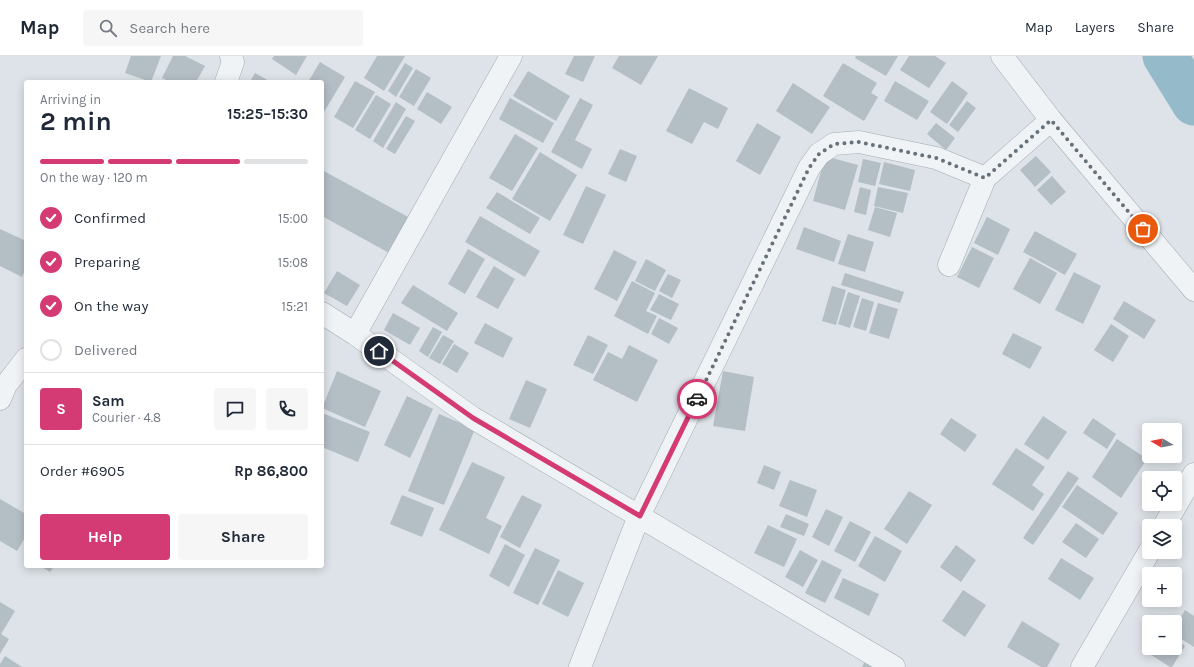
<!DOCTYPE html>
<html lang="en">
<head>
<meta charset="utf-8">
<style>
	:root { --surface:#fff; --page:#f6f6f7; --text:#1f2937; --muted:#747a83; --line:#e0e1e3; --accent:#d43a73 }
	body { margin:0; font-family:Karla,sans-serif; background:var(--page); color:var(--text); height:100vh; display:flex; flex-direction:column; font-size:15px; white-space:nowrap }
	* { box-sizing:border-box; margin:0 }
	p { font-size:13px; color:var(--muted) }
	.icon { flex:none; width:22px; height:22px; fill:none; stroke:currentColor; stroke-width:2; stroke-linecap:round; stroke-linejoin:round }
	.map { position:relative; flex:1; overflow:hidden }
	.panel { position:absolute; left:24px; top:24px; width:300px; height:488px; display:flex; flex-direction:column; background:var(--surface); border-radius:4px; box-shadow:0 2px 10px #0003 }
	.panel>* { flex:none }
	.needle { width:26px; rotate:280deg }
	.tools { position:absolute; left:1142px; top:367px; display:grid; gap:8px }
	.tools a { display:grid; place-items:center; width:40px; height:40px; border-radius:4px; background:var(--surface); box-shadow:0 2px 10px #0003; font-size:20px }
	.pin { position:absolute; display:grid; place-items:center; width:34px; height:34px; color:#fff; margin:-17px; border:2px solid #fff; border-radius:50%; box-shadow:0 1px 4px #0007 }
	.courier { position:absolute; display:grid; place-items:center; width:40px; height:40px; margin:-20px; border:3px solid #d43a73; border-radius:50%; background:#fff; color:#222; box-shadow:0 1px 5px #0007 }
	.overview em { font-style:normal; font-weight:700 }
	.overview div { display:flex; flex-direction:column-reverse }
	.overview { display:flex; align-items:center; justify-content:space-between; height:68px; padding:0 16px }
	h1 { font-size:26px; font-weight:700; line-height:30px }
	.bar { display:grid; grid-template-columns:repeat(4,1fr); gap:6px 4px; align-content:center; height:48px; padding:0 16px }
	.bar i { height:5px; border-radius:3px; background:var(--line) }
	.bar .on { background:var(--accent) }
	.bar p { grid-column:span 4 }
	.line { display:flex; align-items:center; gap:10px; padding:0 16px; border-top:1px solid var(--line) }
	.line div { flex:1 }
	.round { display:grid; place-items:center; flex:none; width:42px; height:42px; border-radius:4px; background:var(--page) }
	ol { padding:0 16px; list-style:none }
	li { display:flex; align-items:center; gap:12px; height:44px }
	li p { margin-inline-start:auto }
	li .icon { padding:4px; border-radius:50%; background:var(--accent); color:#fff; stroke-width:4 }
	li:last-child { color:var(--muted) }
	li i { width:22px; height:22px; border:2px solid var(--line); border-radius:50% }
	.cta { display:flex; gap:8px; margin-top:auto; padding:8px 16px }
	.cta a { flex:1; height:46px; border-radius:4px; background:var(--accent); color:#fff; font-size:16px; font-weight:700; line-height:46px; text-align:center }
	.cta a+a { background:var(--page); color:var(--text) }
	header { display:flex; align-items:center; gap:24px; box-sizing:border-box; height:56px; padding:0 20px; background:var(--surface); border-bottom:1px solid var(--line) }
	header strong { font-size:19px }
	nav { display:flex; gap:22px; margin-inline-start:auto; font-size:14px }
	.search { width:280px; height:36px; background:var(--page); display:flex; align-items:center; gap:10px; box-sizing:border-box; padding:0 14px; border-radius:4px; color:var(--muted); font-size:15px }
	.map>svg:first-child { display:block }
</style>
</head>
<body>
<header>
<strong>Map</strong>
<div class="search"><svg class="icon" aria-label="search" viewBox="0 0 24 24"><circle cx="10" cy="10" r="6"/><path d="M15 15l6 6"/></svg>Search here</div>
<nav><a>Map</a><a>Layers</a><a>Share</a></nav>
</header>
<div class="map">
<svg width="1194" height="611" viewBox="0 0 1194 611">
	<rect width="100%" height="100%" fill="#dde3e8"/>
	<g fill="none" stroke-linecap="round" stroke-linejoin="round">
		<!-- river -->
		<path stroke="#95baca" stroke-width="45" d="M 1165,0 L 1194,47"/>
	</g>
	<!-- building -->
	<path fill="#b4bec5" d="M 131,0 L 161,0 L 151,26 L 125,17 Z
		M 173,0 L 185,0 L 205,10 L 196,26 L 170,26 L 162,22 Z
		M 274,0 L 307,0 L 296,19 L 272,3 Z
		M 377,0 L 405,0 L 384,35 L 364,22 Z
		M 574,0 L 595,0 L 583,26 L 565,18 Z
		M 619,0 L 658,0 L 641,29 L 612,12 Z
		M 856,0 L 898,0 L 886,20 L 855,2 Z
		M 909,0 L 935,0 L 946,7 L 929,32 L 900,14 Z
		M 320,6 L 345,21 L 324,56 L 322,55 L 322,26 L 308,26 Z
		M 405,7 L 413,12 L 396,41 L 388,35 Z
		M 843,7 L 877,27 L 871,37 L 878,41 L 864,65 L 823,40 Z
		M 416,13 L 431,22 L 414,50 L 399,41 Z
		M 528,15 L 570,40 L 556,65 L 513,40 Z
		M 255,17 L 271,26 L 250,26 Z
		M 355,25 L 375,36 L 353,72 L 334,61 Z
		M 895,25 L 929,45 L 917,64 L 884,45 Z
		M 952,25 L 968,37 L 947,68 L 930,56 Z
		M 793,27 L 830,51 L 812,78 L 776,55 Z
		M 689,32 L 728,52 L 718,73 L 704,66 L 692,88 L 666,75 Z
		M 427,36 L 452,51 L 441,68 L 417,53 Z
		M 376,39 L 391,48 L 370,83 L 355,74 Z
		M 510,42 L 554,67 L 543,87 L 499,63 Z
		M 580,42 L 593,49 L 575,84 L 592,93 L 582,113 L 551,96 Z
		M 967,45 L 976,52 L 958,76 L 949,69 Z
		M 396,46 L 406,53 L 383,92 L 373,85 Z
		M 406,60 L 415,65 L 395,98 L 386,93 Z
		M 757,67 L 781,81 L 760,119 L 736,105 Z
		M 936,67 L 955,82 L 946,94 L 927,78 Z
		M 515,78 L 538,92 L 512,135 L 489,122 Z
		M 620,93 L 637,100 L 626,126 L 608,118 Z
		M 540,96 L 577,119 L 550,165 L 512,143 Z
		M 825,100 L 858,109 L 845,154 L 813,145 Z
		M 1036,100 L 1051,116 L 1035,131 L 1020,114 Z
		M 863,103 L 881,107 L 875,130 L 858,126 Z
		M 884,106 L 915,114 L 910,135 L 879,128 Z
		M 322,114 L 410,162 L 391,198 L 322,160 Z
		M 1052,120 L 1066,136 L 1051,149 L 1037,134 Z
		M 586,130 L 606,139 L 583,188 L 563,179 Z
		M 860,131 L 871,134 L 866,159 L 854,156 Z
		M 878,131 L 908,137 L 903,157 L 874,150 Z
		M 497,136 L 540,162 L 530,178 L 486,152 Z
		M 875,151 L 897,157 L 890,181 L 868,174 Z
		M 480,160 L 540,195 L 525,221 L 465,186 Z
		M 987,161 L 1010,173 L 998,199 L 974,187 Z
		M 804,171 L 841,185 L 834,206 L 796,193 Z
		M 0,173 L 26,185 L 26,212 L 22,221 L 0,210 Z
		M 1035,175 L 1077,198 L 1065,219 L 1023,196 Z
		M 848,178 L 874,186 L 865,216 L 838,208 Z
		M 972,191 L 994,202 L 979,232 L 957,221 Z
		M 468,193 L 485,203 L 465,238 L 448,228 Z
		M 614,194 L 637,206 L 617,245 L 594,233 Z
		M 1030,202 L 1057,217 L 1040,248 L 1013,233 Z
		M 646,203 L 666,214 L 655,235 L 635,225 Z
		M 494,210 L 515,223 L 498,253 L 476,241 Z
		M 337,215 L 360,229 L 347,250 L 324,237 Z
		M 1074,216 L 1101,230 L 1083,268 L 1055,254 Z
		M 845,217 L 904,236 L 900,247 L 841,229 Z
		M 668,218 L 681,224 L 672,242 L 659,235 Z
		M 632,225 L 655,237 L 646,255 L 657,260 L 648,278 L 614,260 Z
		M 413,229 L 458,257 L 447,275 L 401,247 Z
		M 832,230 L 846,234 L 836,269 L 822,265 Z
		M 848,236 L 860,240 L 850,272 L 838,268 Z
		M 659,238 L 679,248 L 671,264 L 650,254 Z
		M 862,242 L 874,246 L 866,275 L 853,271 Z
		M 1124,245 L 1156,264 L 1144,283 L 1113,263 Z
		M 878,247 L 898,253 L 889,283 L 869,277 Z
		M 393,257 L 420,272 L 410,289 L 384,274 Z
		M 659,262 L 678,272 L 669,288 L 651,278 Z
		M 485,267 L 513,282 L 503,302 L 474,287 Z
		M 1111,268 L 1129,280 L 1113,306 L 1094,294 Z
		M 433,271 L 442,276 L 428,301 L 419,295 Z
		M 1013,277 L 1042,291 L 1030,313 L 1002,298 Z
		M 443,279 L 454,285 L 440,308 L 429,302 Z
		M 588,279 L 608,289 L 593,318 L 573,309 Z
		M 454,288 L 469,297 L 457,317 L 442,308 Z
		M 629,289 L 658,304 L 637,346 L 593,324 L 608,296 L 622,303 Z
		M 337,315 L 381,335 L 365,371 L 322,352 Z
		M 723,315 L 754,321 L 745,375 L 713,370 Z
		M 526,324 L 547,333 L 530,372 L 509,363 Z
		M 407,340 L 433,353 L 410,402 L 384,389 Z
		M 322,357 L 370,376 L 358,406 L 322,391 Z
		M 439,358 L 475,373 L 444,449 L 408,435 Z
		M 1043,360 L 1067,376 L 1048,404 L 1024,388 Z
		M 951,362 L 977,379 L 965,396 L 940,378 Z
		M 1093,362 L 1116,378 L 1107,393 L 1083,377 Z
		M 1117,383 L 1147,403 L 1121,442 L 1092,421 Z
		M 1016,392 L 1045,411 L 1032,429 L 1044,438 L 1033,455 L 992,428 Z
		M 472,406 L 505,421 L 486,462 L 502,470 L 489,498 L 439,474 Z
		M 764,409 L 781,416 L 774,434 L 757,427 Z
		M 1068,415 L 1079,422 L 1033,489 L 1023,482 Z
		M 790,424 L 817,434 L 807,461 L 779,450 Z
		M 1077,429 L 1118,457 L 1103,479 L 1062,451 Z
		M 909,435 L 932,449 L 907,488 L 884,473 Z
		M 402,439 L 434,452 L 422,481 L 390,468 Z
		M 522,439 L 542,449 L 520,492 L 500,481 Z
		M 0,443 L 26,458 L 26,480 L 17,495 L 0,485 Z
		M 826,453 L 843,461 L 829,490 L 812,481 Z
		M 786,458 L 809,468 L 804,480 L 780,471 Z
		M 850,465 L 871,476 L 855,506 L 834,495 Z
		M 1076,467 L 1099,483 L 1086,502 L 1062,486 Z
		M 768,469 L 797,483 L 784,511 L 754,497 Z
		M 875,480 L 902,495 L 885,526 L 858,510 Z
		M 505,488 L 525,499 L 509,531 L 489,520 Z
		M 956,489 L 976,504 L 961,526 L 940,511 Z
		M 535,492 L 560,504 L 538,549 L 513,537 Z
		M 800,494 L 818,504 L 803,531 L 785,521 Z
		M 1061,502 L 1094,522 L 1080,544 L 1048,523 Z
		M 822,504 L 842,514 L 825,547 L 805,537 Z
		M 40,510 L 54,510 L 50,516 Z
		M 558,514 L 584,527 L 568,561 L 542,548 Z
		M 843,522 L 879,538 L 869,560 L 834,542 Z
		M 963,534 L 986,549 L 965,581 L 942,565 Z
		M 0,546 L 15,555 L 1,578 L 9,583 L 0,598 Z
		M 1185,554 L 1194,560 L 1194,591 L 1175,579 L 1175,570 Z
		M 1022,565 L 1060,588 L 1047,611 L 1041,611 L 1007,591 Z
		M 1175,583 L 1185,590 L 1172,611 L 1170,611 L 1148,597 L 1152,592 L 1175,592 Z
		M 5,600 L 22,611 L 0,611 L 0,608 Z
		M 865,605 L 876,611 L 862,611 Z"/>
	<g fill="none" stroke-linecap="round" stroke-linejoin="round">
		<!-- minor casing -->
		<g stroke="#a2abb2" stroke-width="23">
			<path id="minor" d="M 1002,0 L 1051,64 L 1194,234
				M 226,26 L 233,6 L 231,0
				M 949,209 L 985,122 L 1051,64
				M 322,257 L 355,278 L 473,362 L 894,611
				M 355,278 L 511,0
				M 0,343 L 6,329 L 26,303
				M 1164,470 L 1194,418
				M 580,611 L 639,460 L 809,112 L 819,98 L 834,88 L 859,86 L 936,102 L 985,122
				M 1082,611 L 1149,496"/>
		</g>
		<!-- minor -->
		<use href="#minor" stroke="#f0f3f6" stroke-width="22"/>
	</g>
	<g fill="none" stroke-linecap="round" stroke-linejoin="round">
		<!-- done -->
		<path stroke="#66717a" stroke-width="4" stroke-dasharray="0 7.2" d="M 697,343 L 809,112 L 819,98 L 834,88 L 859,86 L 936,102 L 985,122 L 1051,64 L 1143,173"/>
		<!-- route -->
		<path stroke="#d43a73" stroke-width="5" d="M 379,295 L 473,362 L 640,460 L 697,343"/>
	</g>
</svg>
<div class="tools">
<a><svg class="needle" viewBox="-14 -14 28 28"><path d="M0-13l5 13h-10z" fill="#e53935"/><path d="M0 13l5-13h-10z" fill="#747a83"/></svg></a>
<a><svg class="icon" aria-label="locate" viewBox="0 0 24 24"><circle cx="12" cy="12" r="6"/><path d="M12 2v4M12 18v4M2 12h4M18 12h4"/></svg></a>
<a><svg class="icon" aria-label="layers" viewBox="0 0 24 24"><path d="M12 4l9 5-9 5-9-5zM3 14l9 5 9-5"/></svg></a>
<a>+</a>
<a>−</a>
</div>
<div class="pin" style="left:1143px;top:173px;background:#ea580c"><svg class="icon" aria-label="bag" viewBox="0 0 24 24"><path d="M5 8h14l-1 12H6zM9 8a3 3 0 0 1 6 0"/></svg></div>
<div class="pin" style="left:379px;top:295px;background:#1f2937"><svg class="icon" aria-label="home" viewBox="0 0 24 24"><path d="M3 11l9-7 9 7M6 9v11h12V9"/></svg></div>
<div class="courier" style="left:697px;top:343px"><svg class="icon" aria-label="car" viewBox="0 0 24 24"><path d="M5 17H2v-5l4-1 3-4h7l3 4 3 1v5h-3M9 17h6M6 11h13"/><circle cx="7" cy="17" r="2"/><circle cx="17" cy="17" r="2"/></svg></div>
<section class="panel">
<div class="overview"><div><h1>2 min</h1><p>Arriving in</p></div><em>15:25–15:30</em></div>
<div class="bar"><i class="on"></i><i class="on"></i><i class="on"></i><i></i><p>On the way · 120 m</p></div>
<ol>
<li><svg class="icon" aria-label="check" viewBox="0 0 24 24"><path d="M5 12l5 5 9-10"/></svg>Confirmed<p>15:00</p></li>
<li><svg class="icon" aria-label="check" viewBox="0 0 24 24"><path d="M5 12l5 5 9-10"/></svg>Preparing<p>15:08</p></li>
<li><svg class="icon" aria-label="check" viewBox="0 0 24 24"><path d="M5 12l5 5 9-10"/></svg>On the way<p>15:21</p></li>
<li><i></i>Delivered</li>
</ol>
<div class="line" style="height:72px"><b class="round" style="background:var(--accent);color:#fff">S</b><div><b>Sam</b><p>Courier · 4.8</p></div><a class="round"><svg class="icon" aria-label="chat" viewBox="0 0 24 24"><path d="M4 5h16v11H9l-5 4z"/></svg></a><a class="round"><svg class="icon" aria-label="phone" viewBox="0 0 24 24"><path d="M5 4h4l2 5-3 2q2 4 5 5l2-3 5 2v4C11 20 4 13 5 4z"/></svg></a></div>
<div class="line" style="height:52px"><div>Order #6905</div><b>Rp 86,800</b></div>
<div class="cta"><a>Help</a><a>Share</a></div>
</section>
</div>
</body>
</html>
